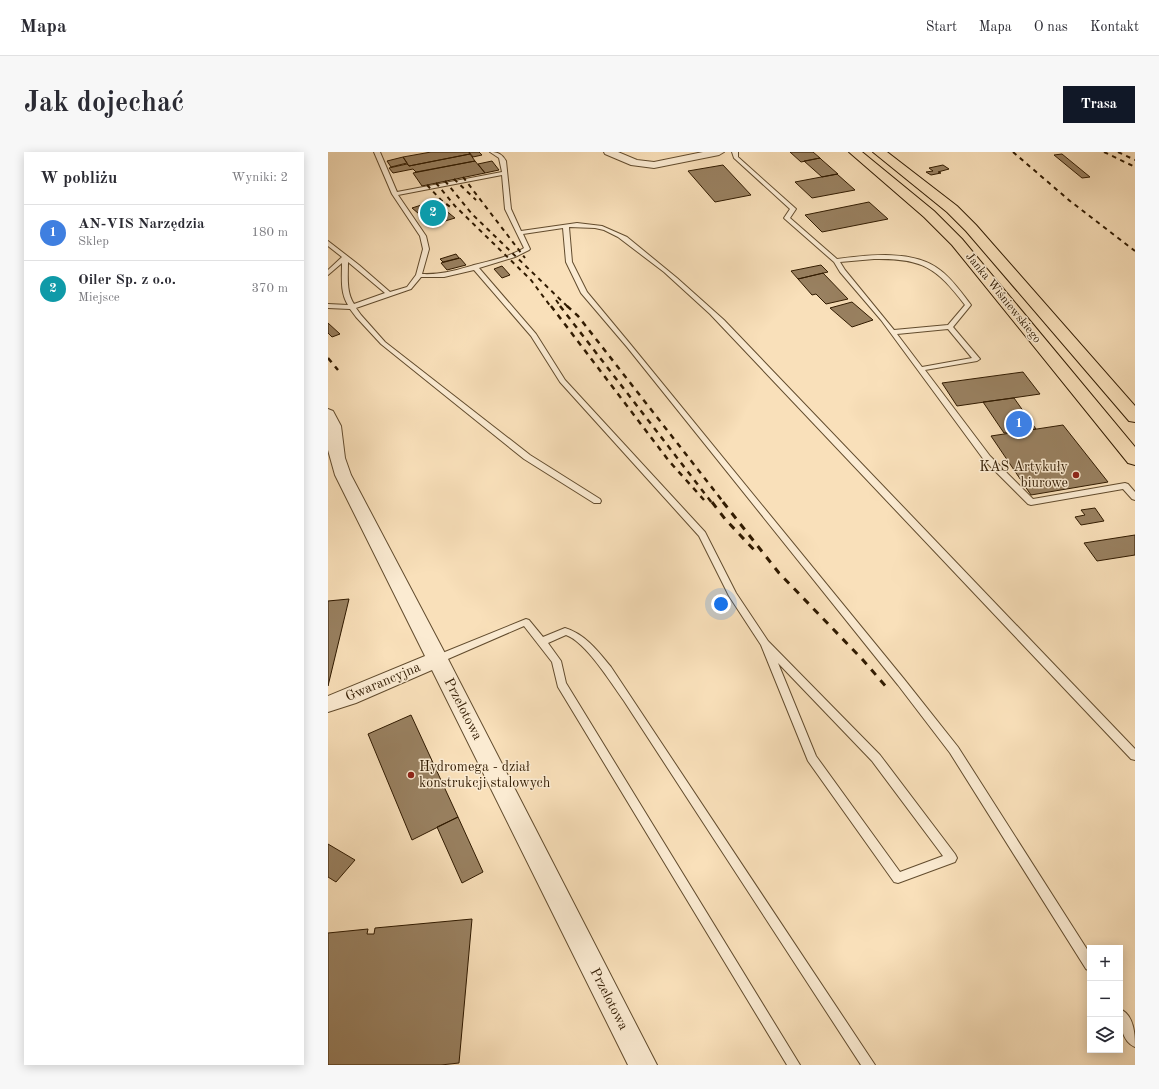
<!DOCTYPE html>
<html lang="pl">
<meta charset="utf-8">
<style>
:root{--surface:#fff;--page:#f7f7f7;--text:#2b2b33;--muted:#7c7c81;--line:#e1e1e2;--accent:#111827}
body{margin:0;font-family:"Old Standard TT",serif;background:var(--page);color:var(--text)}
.controls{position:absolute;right:12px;bottom:12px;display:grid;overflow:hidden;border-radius:0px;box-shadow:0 2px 10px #0003}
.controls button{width:36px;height:36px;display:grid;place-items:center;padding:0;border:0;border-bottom:1px solid var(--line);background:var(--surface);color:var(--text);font:20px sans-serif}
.you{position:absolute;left:393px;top:452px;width:14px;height:14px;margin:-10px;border:3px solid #fff;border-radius:50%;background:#1a73e8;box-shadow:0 0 0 6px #1a73e833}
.badge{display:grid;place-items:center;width:26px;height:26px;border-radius:50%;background:var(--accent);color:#fff;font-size:13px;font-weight:700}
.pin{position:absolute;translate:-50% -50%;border:2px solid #fff;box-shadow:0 1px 4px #0006}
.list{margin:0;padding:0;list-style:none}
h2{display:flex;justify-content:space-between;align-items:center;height:52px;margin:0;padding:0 16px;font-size:17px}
h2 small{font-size:13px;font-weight:400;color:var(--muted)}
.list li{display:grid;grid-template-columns:26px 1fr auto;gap:12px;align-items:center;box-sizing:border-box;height:56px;padding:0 16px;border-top:1px solid var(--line)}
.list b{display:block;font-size:15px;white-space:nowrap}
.list p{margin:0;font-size:13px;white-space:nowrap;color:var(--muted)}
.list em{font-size:13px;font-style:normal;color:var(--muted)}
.icon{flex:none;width:22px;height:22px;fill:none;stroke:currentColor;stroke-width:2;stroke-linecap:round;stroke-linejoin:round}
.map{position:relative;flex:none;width:807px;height:913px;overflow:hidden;border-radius:0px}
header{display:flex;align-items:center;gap:24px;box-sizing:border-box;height:56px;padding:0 20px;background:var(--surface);border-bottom:1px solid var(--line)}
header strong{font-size:19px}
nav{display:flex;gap:22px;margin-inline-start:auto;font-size:14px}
.intro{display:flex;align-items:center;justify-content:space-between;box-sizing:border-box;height:96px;padding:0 24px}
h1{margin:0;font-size:28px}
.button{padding:10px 18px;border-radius:0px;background:var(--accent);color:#fff;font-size:14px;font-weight:700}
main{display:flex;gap:24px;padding:0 24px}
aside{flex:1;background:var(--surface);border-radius:0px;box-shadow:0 2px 10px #0003}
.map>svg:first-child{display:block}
.building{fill:#998161;stroke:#301a00}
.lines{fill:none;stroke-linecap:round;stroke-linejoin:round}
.lane-casing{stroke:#624c2e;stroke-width:2}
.street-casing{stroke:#624c2e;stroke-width:2}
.highway-casing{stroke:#301a00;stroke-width:2}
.lane{fill:#fbebd2;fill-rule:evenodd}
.street{fill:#fbebd2;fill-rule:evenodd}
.highway{fill:#f9e0ba;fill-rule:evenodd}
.rail-far2{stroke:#301a00;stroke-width:2;stroke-dasharray:4.5 4.5;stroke-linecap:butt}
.rail-far1{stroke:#301a00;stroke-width:2.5;stroke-dasharray:5.5 5.5;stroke-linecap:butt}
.rail{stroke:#301a00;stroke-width:3;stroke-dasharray:7 7;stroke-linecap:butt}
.poi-dot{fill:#8f2418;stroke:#fbebd2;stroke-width:1.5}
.labels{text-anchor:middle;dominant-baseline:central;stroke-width:3;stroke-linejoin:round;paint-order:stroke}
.far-street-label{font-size:12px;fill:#301a00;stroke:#fbebd2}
.poi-label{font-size:14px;fill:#301a00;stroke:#fbebd2;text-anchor:end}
.street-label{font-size:14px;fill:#301a00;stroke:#fbebd2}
</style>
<header>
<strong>Mapa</strong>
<nav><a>Start</a><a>Mapa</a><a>O nas</a><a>Kontakt</a></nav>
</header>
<div class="intro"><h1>Jak dojechać</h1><a class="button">Trasa</a></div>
<main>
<aside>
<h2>W pobliżu<small>Wyniki: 2</small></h2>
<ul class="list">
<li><span class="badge" style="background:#3f7fe0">1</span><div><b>AN-VIS Narzędzia</b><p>Sklep</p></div><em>180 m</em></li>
<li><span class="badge" style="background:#0f9aa8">2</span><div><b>Oiler Sp. z o.o.</b><p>Miejsce</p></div><em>370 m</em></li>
</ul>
</aside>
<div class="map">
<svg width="807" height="913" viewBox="0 0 807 913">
<rect width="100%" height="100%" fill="#f9e0ba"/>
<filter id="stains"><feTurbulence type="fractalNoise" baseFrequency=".005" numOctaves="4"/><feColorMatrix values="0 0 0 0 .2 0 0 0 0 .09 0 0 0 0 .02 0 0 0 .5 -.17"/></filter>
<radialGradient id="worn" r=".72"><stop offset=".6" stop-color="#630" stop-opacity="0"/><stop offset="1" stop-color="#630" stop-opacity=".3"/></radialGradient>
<path class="building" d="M 103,0 L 141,0 L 142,2 L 81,14 L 75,5 Z
M 141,0 L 151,0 L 154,3 L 145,5 Z
M 462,0 L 485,0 L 492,6 L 473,10 Z
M 142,2 L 147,9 L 88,20 L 85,17 L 65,21 L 61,16 L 79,12 L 81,14 Z
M 734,2 L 762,25 L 754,26 L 726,3 Z
M 75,5 L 79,11 L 63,15 L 59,9 Z
M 492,6 L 494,8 L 510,22 L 494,25 L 476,9 Z
M 147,9 L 157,21 L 94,34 L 85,21 Z
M 164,9 L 171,18 L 157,21 L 150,12 Z
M 395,13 L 423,43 L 387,50 L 360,19 Z
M 615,13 L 621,17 L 610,20 L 613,21 L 603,23 L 598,20 L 605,19 L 601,16 Z
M 509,22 L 527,38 L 484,46 L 467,30 Z
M 106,49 L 127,66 L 104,73 L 84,56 Z
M 541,50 L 560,67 L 494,80 L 477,63 Z
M 128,102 L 131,106 L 115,110 L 112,107 Z
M 132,106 L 138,113 L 119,118 L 113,111 Z
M 493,113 L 500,120 L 470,127 L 463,119 Z
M 174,114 L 182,123 L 174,126 L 166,117 Z
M 495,121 L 520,147 L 498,152 L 488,142 L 484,143 L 470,127 Z
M 524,150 L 545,168 L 524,175 L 502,156 Z
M 0,171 L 12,182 L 4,185 L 0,181 Z
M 695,220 L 712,242 L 629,254 L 614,231 Z
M 686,246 L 708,277 L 676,281 L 655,250 Z
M 735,273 L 780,330 L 703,343 L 663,284 Z
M 767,356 L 776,369 L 753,373 L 747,365 L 757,363 L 753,358 Z
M 807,383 L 807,403 L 769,409 L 756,391 Z
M 21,447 L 0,534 L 0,449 Z
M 83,563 L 130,665 L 84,688 L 40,582 Z
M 130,665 L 155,720 L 134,731 L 109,675 Z
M 0,692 L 27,708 L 8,730 L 0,725 Z
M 144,767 L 131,911 L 113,913 L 0,913 L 0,781 L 40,777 L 39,782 L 46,782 L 47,776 Z"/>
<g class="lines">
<defs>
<path id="lane" d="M 46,0 L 52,0 L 69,40 L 174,20 L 171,6 L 162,0 C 170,0 174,2 178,9 L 183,57 L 193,79 L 249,71 L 274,74 L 299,85 L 349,126 L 396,168 L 807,597 L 807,608 L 803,607 L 382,162 L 336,120 L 290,85 L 276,78 L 267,76 L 241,75 L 244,110 L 259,140 L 303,193 L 576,527 L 630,595 L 762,802 L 762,819 L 758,817 L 622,601 L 570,533 L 299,195 L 253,141 L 238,110 L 235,76 L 195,82 L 202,97 L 201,98 L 187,105 L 151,116 L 208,182 L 237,228 L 377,380 L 408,441 L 440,489 L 552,603 L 627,702 L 629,706 L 627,710 L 570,731 L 566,730 L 480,609 L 433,493 L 401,444 L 371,384 L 232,230 L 203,184 L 146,118 L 116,125 L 93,125 L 83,137 L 28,156 L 33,163 L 57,190 L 202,303 L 272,347 L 273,349 L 272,351 L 266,351 L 196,307 L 53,192 L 28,165 L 22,157 L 0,156 L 0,152 L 20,153 C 12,140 14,126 14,111 L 0,123 L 0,118 L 14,105 L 0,94 L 0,89 L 31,113 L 62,140 L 79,135 L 88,123 L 95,97 L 92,84 L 64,42 ZM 174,23 L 177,57 L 196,96 C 181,105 162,109 146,113 C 129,118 113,123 94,122 L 101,97 L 98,84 L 70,43 ZM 20,110 L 57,141 L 26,152 C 18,140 20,124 20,110 ZM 450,511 L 544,609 L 615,704 L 572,720 L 488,604 Z
M 404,0 L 410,0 L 410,5 L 467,56 L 468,57 L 462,66 L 509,107 C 540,103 586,97 612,118 C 624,127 634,141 643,153 L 625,175 L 652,207 L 649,209 L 597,218 L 662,304 L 705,347 L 797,331 L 800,332 L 807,340 L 807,348 L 804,347 L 795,337 L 703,353 L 700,352 L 656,308 L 553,168 L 512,120 L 506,110 L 457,67 L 456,66 L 462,57 L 406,6 ZM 546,107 C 594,106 608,115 637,153 L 620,173 L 566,178 L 517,118 L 512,110 ZM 620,177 L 644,206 L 594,215 L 569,182 Z
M 198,467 L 201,468 L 215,485 L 237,476 C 257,482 270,499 283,515 L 547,913 L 533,913 L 296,549 C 283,531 258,490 238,483 L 220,491 L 233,509 L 238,531 L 472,913 L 459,913 L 230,535 L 224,510 L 196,474 L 113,510 L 107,510 L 105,507 L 107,504 Z
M 792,857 C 806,863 807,882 807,895 C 793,889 792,870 792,857 Z"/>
<path id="street" d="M 276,0 L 290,0 L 309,8 L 326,10 L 375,0 L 396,0 L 391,3 L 326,16 L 303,13 L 277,2 Z
M 0,257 L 5,259 L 13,274 L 17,306 L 23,323 L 120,507 L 329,913 L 300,913 L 104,518 L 28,551 L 0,560 L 0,544 L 97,504 L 7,323 L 0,298 Z"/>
<path id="highway" d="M 521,0 L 534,0 L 606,59 L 634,87 L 807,295 L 807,313 L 800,311 L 624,93 L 596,65 Z
M 545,0 L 559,0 L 629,54 L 648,73 L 807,254 L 807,270 L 801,269 L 638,79 L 619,60 Z"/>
</defs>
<use href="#lane" class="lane-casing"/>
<use href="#street" class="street-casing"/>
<use href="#highway" class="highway-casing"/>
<use href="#lane" class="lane"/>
<use href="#street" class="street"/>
<use href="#highway" class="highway"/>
<path class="rail-far2" d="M 685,0 L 742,49 L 807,99
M 776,0 L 807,15
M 790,0 L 807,8
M 135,25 L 197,106
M 126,27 L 148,48
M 117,29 L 144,62 L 240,155
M 108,31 L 127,54 L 203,128 L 223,155
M 99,33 L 113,48 L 125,57
M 228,148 L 233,155"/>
<path class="rail-far1" d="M 223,154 L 341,309 L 376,348
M 232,154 L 384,351
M 239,154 L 250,164 L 396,351
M 0,206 L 10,218"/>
<path class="rail" d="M 384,350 L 397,367 L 429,401
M 395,350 L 451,421 L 534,507 L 561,538"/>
</g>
<g class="poi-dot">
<circle cx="748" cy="323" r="4"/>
<circle cx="83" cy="623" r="4"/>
</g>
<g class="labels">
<g class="far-street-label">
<text transform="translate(675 146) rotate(51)">Janka Wiśniewskiego</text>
</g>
<g class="poi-label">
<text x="740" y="315">KAS Artykuły<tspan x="740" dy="16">biurowe</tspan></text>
<text x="91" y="615" text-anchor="start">Hydromega - dział<tspan x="91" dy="16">konstrukcji stalowych</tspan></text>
</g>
<g class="street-label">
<text transform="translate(55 530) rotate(-23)">Gwarancyjna</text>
<text transform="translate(135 557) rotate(63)">Przelotowa</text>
<text transform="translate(281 847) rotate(63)">Przelotowa</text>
</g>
</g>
<rect width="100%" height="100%" filter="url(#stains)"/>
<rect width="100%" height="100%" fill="url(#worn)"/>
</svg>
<div class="controls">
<button>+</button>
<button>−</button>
<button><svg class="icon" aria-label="layers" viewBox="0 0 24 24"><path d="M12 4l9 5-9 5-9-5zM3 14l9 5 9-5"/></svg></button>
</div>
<div class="you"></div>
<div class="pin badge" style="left:691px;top:272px;background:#3f7fe0">1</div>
<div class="pin badge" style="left:105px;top:61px;background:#0f9aa8">2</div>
</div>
</main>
